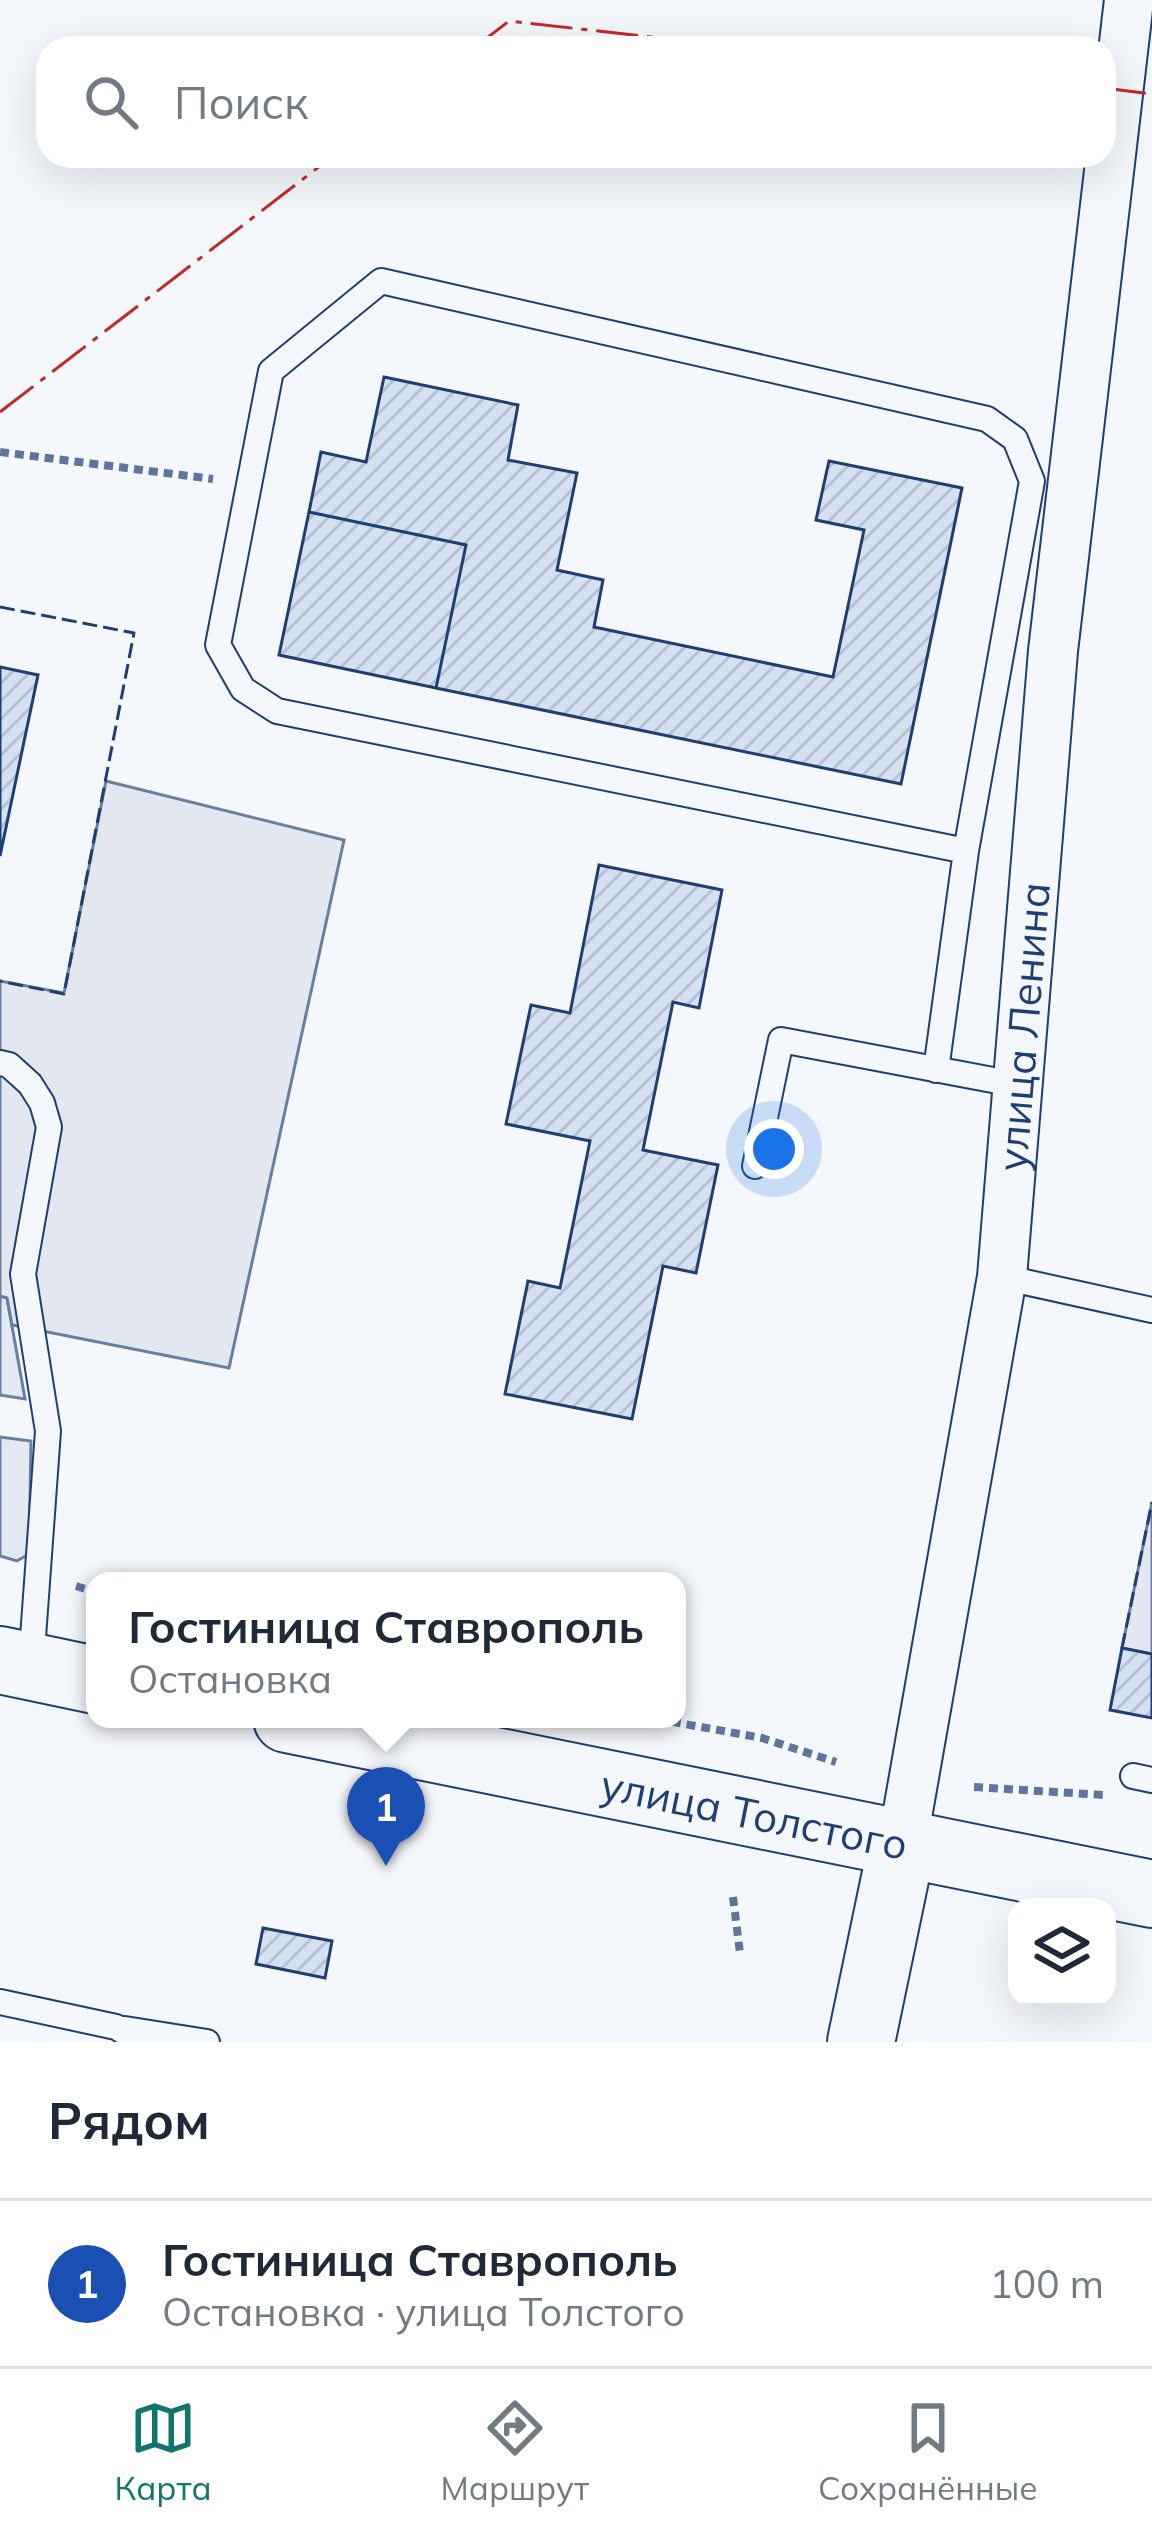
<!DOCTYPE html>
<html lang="ru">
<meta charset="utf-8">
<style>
:root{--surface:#fff;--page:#f6f6f7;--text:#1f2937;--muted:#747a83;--line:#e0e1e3;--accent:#0f766e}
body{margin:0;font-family:Mulish,sans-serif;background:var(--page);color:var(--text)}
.controls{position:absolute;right:36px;bottom:36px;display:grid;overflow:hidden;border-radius:24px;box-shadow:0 12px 48px #0002}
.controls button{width:108px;height:108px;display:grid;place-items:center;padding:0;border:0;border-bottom:3px solid var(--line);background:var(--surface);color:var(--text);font:60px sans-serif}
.you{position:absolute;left:774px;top:1149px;width:42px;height:42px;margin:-30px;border:9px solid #fff;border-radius:50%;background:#1a73e8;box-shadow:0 0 0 18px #1a73e833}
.badge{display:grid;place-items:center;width:78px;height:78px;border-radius:50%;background:var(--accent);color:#fff;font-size:39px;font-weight:700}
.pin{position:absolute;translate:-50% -99px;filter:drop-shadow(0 3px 6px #0008)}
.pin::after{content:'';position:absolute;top:63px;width:42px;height:36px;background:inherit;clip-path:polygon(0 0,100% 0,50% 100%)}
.popup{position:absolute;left:86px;top:1572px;width:600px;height:156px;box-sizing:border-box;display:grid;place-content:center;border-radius:24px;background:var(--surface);filter:drop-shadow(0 3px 9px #0005);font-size:39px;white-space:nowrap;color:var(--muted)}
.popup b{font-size:45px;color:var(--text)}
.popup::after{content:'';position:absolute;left:50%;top:100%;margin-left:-24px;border:24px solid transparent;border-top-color:var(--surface)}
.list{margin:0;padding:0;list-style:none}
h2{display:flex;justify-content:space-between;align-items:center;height:156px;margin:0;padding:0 48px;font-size:51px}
h2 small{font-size:39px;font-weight:400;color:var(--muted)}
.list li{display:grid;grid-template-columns:78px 1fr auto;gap:36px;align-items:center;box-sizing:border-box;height:168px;padding:0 48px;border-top:3px solid var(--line)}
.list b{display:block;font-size:45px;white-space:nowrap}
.list p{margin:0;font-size:39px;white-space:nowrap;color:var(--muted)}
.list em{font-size:39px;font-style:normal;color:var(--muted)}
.icon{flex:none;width:66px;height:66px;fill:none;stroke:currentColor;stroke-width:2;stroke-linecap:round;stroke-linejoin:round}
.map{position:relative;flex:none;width:1152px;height:2042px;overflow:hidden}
.search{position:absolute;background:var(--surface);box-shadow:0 12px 48px #0002;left:36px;right:36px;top:36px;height:132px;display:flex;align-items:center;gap:30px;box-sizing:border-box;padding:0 42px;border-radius:36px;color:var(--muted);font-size:45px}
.sheet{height:324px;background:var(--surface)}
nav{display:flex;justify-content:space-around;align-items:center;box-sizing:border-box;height:168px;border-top:3px solid var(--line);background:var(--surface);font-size:33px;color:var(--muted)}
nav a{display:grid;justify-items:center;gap:6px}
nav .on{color:var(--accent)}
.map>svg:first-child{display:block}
.grass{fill:#e3e9f0;stroke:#687fa3;stroke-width:3}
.parking{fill:#e3e8f0;stroke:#687fa3;stroke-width:3}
.building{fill:url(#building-hatch);stroke:#1d3f73;stroke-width:3}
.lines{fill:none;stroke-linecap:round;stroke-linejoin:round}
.lane-casing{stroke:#1d3f73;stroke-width:28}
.street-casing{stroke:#1d3f73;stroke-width:52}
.secondary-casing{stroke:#1d3f73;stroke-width:70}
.path{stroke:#5e769c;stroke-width:8;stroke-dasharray:9 6;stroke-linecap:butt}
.lane{stroke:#f4f7fb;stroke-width:24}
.street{stroke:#f4f7fb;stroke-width:48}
.secondary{stroke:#f4f7fb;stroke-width:66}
.fence{stroke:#1d3f73;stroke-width:3;stroke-dasharray:15 6;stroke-linecap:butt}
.power{stroke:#c62828;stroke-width:3;stroke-dasharray:42 9 6 9;stroke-linecap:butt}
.labels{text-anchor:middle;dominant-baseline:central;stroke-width:9;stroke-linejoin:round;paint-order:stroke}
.street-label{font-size:42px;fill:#1d3f73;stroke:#f4f7fb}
</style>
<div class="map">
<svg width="1152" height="2042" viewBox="0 0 1152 2042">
<defs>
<pattern id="building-hatch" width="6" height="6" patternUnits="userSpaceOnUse" patternTransform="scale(3)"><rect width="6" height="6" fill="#d5e0f0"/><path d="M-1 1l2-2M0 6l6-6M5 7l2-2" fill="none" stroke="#b6c1d1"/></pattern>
</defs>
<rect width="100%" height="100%" fill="#f4f7fb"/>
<path class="grass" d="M 0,1296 L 7,1298 L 25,1399 L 0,1395 Z
M 0,1437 L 31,1441 L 29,1554 L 17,1561 L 0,1556 Z"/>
<path class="parking" d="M 106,781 L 344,840 L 229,1368 L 12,1325 L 7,1298 L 0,1296 L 0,981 L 64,993 Z
M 1152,1502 L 1152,1654 L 1122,1648 Z"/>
<path class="building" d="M 384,377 L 518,405 L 508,460 L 577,473 L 557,570 L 603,580 L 594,627 L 833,677 L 864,530 L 816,520 L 829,461 L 962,488 L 901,784 L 436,688 L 466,545 L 309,512 L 321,452 L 366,462 Z
M 309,512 L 466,545 L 436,688 L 279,655 Z
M 0,667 L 38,675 L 0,856 Z
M 599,865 L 722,890 L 699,1008 L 673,1002 L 643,1150 L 718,1165 L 696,1273 L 663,1266 L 632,1419 L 505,1394 L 528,1281 L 560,1288 L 590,1141 L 506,1124 L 531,1005 L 570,1013 Z
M 1122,1648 L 1152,1654 L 1152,1718 L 1110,1710 Z
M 263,1928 L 332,1941 L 325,1978 L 256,1964 Z"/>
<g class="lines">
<defs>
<path id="lane" d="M 0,1063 L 9,1065 L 30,1084 L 42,1103 L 49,1127 L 23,1274 L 48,1431 L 31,1665
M 936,1070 L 966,851 L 1032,481 L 1015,439 L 987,419 L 381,281 L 271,371 L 218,645 L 243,689 L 277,711 L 966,851
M 755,1166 L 781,1040 L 1019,1085
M 1002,1277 L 1152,1310
M 1133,1776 L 1152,1780
M 0,2002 L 116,2027 L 141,2042
M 125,2029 L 207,2042"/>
<g id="street">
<path id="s1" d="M 902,1845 L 1002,1277 L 1053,651 L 1129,0"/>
</g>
<g id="secondary">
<path d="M 0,1660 L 95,1680"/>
<path id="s2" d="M 287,1719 L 1152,1894"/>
<path d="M 861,2042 L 902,1845"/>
</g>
</defs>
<use href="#lane" class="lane-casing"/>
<use href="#street" class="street-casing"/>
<use href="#secondary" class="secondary-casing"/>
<path class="path" d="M 0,452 L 213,479
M 76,1586 L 95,1592
M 657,1719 L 762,1738 L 836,1762
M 974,1787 L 1104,1795
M 733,1897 L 740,1953"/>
<use href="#lane" class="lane"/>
<use href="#street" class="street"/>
<use href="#secondary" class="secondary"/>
<path class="fence" d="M 0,607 L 134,633 L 64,994 L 0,981
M 1122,1648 L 1152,1502"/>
<path class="power" d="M 474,48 L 509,21 L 749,48
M 1104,88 L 1152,94
M 0,412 L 333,156"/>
</g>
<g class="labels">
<g class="street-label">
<text stroke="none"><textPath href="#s1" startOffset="828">улица Ленина</textPath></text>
<text stroke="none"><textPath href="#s2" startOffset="477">улица Толстого</textPath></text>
</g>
</g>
</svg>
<div class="controls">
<button><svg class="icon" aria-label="layers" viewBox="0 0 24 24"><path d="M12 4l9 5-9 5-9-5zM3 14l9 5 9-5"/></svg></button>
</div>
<div class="you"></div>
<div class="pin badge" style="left:386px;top:1866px;background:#1a4fb4">1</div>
<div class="popup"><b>Гостиница Ставрополь</b>Остановка</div>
<div class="search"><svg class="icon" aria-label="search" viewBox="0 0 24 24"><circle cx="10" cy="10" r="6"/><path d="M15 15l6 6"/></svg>Поиск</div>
</div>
<section class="sheet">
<h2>Рядом<small></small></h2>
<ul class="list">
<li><span class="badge" style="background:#1a4fb4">1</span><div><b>Гостиница Ставрополь</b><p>Остановка · улица Толстого</p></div><em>100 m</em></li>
</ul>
</section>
<nav>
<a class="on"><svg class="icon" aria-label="map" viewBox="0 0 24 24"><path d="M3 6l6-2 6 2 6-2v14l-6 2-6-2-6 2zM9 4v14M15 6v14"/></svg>Карта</a>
<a><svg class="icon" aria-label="directions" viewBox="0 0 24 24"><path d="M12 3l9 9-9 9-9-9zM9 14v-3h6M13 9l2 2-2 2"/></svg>Маршрут</a>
<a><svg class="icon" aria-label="saved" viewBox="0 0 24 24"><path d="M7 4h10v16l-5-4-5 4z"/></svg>Сохранённые</a>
</nav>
